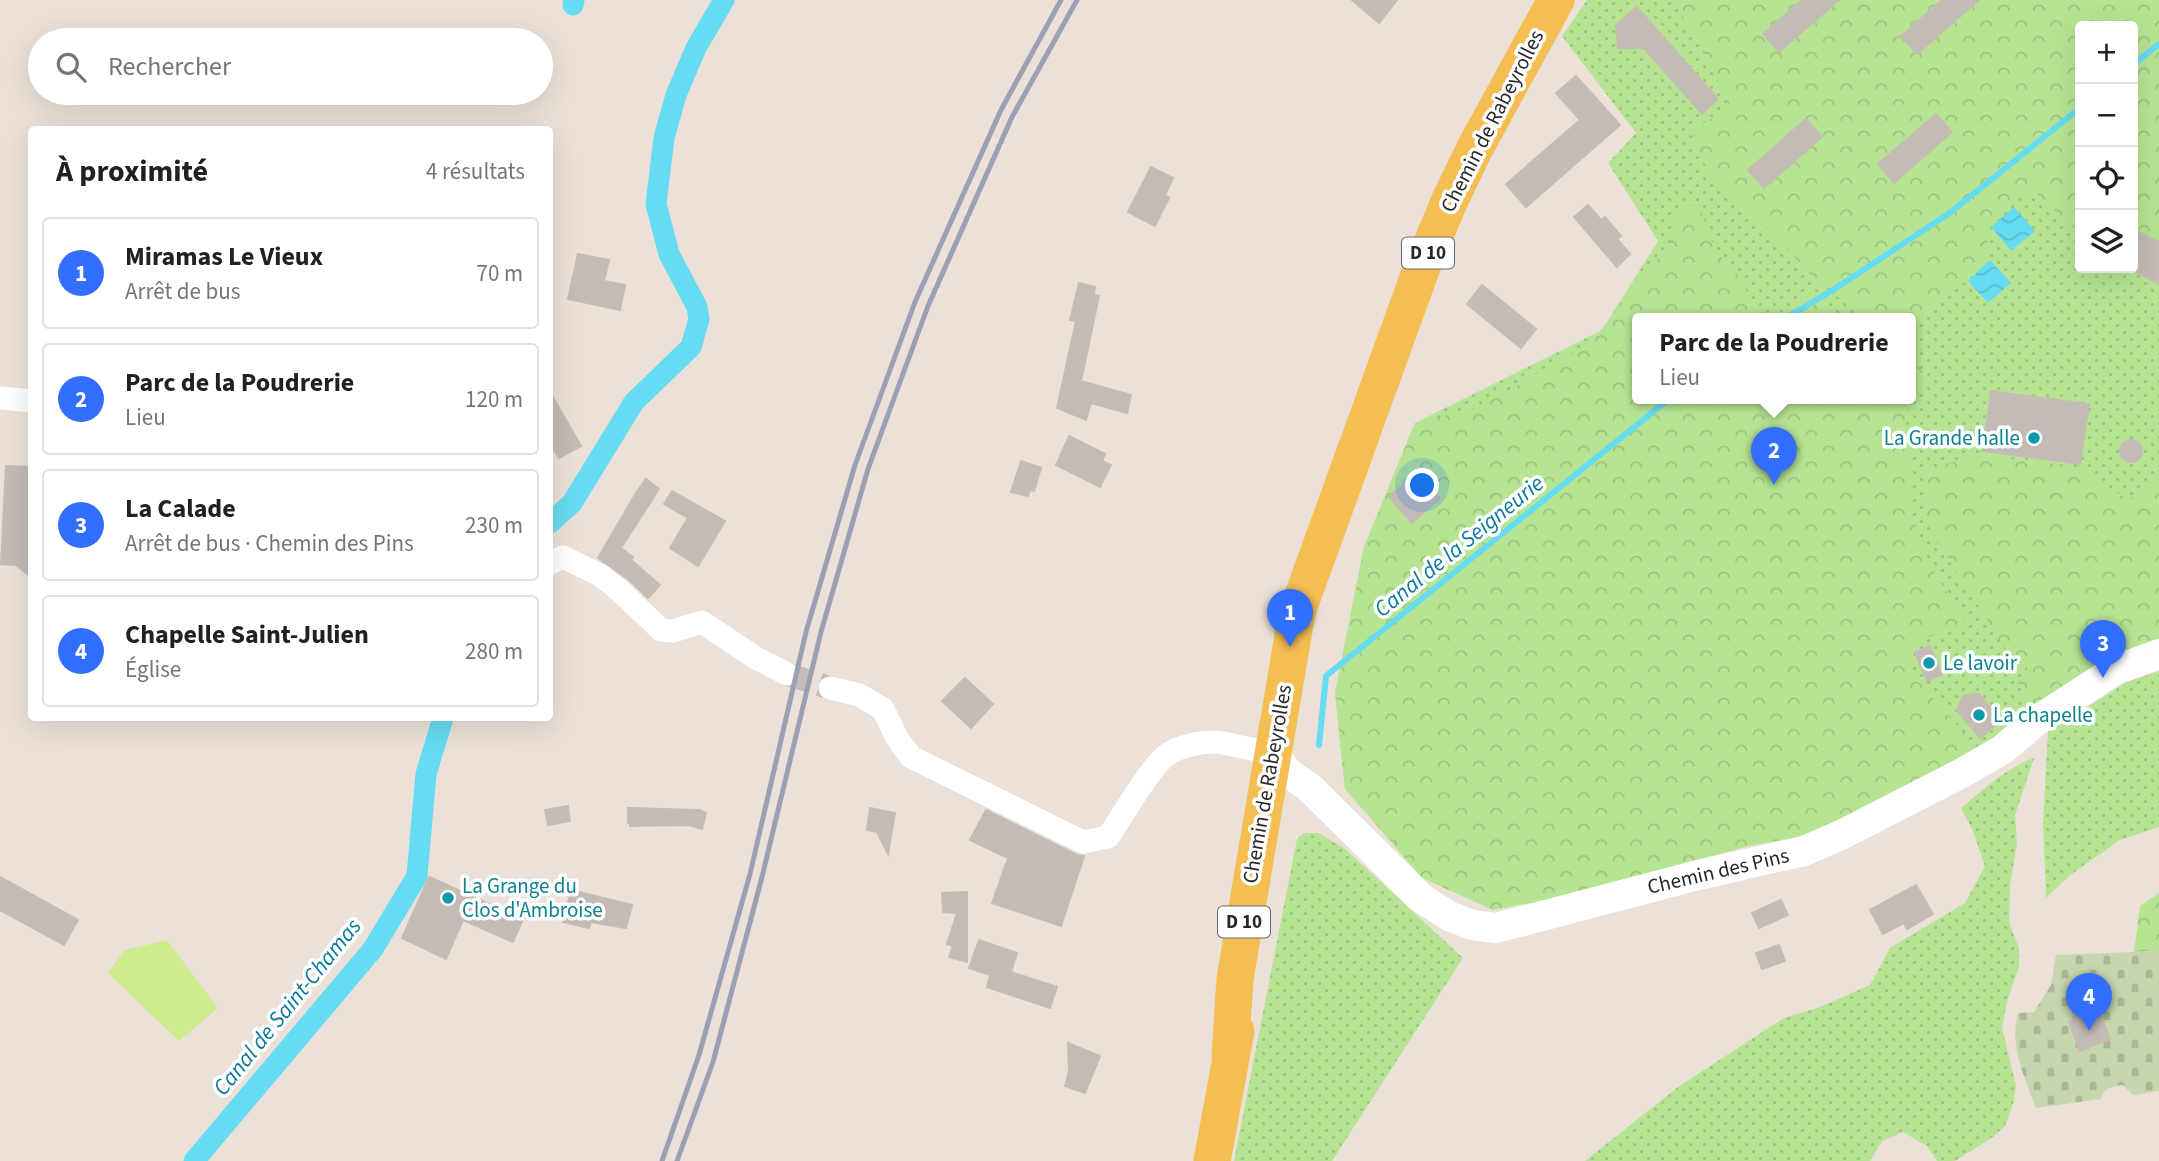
<!DOCTYPE html>
<html lang="fr">
<meta charset="utf-8">
<style>
:root{--surface:#fff;--page:#f6f6f6;--text:#202124;--muted:#757577;--line:#e0e0e0;--accent:#326eff}
body{margin:0;font-family:"Source Sans 3",sans-serif;background:var(--page);color:var(--text)}
.controls{position:absolute;right:21px;top:21px;display:grid;overflow:hidden;border-radius:7px;box-shadow:0 7px 28px #0002}
.controls button{width:63px;height:63px;display:grid;place-items:center;padding:0;border:0;border-bottom:2px solid var(--line);background:var(--surface);color:var(--text);font:35px sans-serif}
.you{position:absolute;left:1423px;top:486px;width:24px;height:24px;margin:-18px;border:5px solid #fff;border-radius:50%;background:#1a73e8;box-shadow:0 0 0 10px #1a73e833}
.badge{display:grid;place-items:center;width:46px;height:46px;border-radius:50%;background:var(--accent);color:#fff;font-size:23px;font-weight:700}
.pin{position:absolute;translate:-50% -58px;filter:drop-shadow(0 2px 4px #0008)}
.pin::after{content:'';position:absolute;top:37px;width:24px;height:21px;background:inherit;clip-path:polygon(0 0,100% 0,50% 100%)}
.popup{position:absolute;left:1632px;top:313px;width:284px;height:91px;box-sizing:border-box;display:grid;place-content:center;border-radius:7px;background:var(--surface);filter:drop-shadow(0 2px 5px #0005);font-size:23px;white-space:nowrap;color:var(--muted)}
.popup b{font-size:26px;color:var(--text)}
.popup::after{content:'';position:absolute;left:50%;top:100%;margin-left:-14px;border:14px solid transparent;border-top-color:var(--surface)}
.list{margin:0;padding:0;list-style:none}
h2{display:flex;justify-content:space-between;align-items:center;height:91px;margin:0;padding:0 28px;font-size:30px}
h2 small{font-size:23px;font-weight:400;color:var(--muted)}
.list li{display:grid;grid-template-columns:46px 1fr auto;gap:21px;align-items:center;box-sizing:border-box;height:112px;margin:0 14px 14px;padding:0 14px;border:2px solid var(--line);border-radius:7px}
.list b{display:block;font-size:26px;white-space:nowrap}
.list p{margin:0;font-size:23px;white-space:nowrap;color:var(--muted)}
.list em{font-size:23px;font-style:normal;color:var(--muted)}
.icon{flex:none;width:38px;height:38px;fill:none;stroke:currentColor;stroke-width:2;stroke-linecap:round;stroke-linejoin:round}
.map{position:relative;flex:none;width:2159px;height:1161px;overflow:hidden}
.search{position:absolute;background:var(--surface);box-shadow:0 7px 28px #0002;left:28px;top:28px;width:525px;height:77px;display:flex;align-items:center;gap:18px;box-sizing:border-box;padding:0 24px;border-radius:38px;color:var(--muted);font-size:26px}
.panel{position:absolute;background:var(--surface);box-shadow:0 7px 28px #0002;left:28px;top:126px;width:525px;height:595px;border-radius:7px}
.map>svg:first-child{display:block}
.grass{fill:url(#grass-dots);fill-rule:evenodd}
.forest{fill:url(#forest-crowns)}
.cemetery{fill:url(#cemetery-stones)}
.pitch{fill:#ceec8d}
.water{fill:url(#water-waves)}
.lines{fill:none;stroke-linecap:round;stroke-linejoin:round}
.stream{stroke:#66dcf2;stroke-width:6}
.canal{stroke:#66dcf2;stroke-width:21}
.building{fill:#c3bbb5;stroke:#c6bdb2;stroke-width:2}
.minor-tunnel{stroke:#c4bcb5;stroke-width:23;stroke-dasharray:23 11;stroke-linecap:butt}
.minor{stroke:#fff;stroke-width:23}
.tertiary{stroke:#fff;stroke-width:30}
.primary{stroke:#f5be53;stroke-width:37}
.rail{stroke:#9ba1b3;stroke-width:5}
.culture-dot{fill:#0f9aa8;stroke:#fff;stroke-width:2.5}
.labels{text-anchor:middle;dominant-baseline:central;stroke-width:7;stroke-linejoin:round;paint-order:stroke}
.shield{fill:#fff;stroke:#686868;stroke-width:2}
.shield-label{font-size:19px;font-weight:bold;fill:#282828}
.street-label{font-size:21px;fill:#282828;stroke:#fff}
.culture-label{font-size:21px;fill:#0d838f;stroke:#fff;text-anchor:start}
.water-label{font-size:23px;font-style:italic;fill:#08799b;stroke:#fff}
</style>
<div class="map">
<svg width="2159" height="1161" viewBox="0 0 2159 1161">
<defs>
<pattern id="grass-dots" width="8" height="8" patternUnits="userSpaceOnUse" patternTransform="scale(1.75)"><rect width="8" height="8" fill="#b7e492"/><path d="M2 2h.1M6 6h.1" fill="none" stroke="#9dc47e" stroke-width="1.8" stroke-linecap="round"/></pattern>
<pattern id="forest-crowns" width="20" height="18" patternUnits="userSpaceOnUse" patternTransform="scale(1.75)"><rect width="20" height="18" fill="#b7e492"/><path d="M2 6a3 3 0 1 1 6 0M12 15a3 3 0 1 1 6 0" fill="none" stroke="#9dc47e"/></pattern>
<pattern id="cemetery-stones" width="16" height="16" patternUnits="userSpaceOnUse" patternTransform="scale(1.75)"><rect width="16" height="16" fill="#c6d6af"/><path d="M2 7V4a2 2 0 0 1 4 0v3zM10 15v-3a2 2 0 0 1 4 0v3z" fill="#aab897"/></pattern>
<pattern id="water-waves" width="16" height="10" patternUnits="userSpaceOnUse" patternTransform="scale(1.75)"><rect width="16" height="10" fill="#66dcf2"/><path d="M0 5q4-4 8 0t8 0" fill="none" stroke="#58bdd0"/></pattern>
</defs>
<rect width="100%" height="100%" fill="#ebe1d8"/>
<path class="grass" d="M 1587,0 L 2159,0 L 2159,624 L 1987,750 L 1850,820 L 1430,866 L 1345,789 L 1335,693 L 1364,547 L 1415,423 L 1602,330 L 1658,241 L 1608,163 L 1636,133 L 1562,36 ZM 2080,26 L 2133,26 L 2133,268 L 2080,268 ZM 1638,319 L 1910,319 L 1910,399 L 1638,399 Z
M 2159,671 L 2159,827 L 2120,840 L 2069,876 L 2046,898 L 2043,823 L 2048,732 L 2127,682 Z
M 2034,758 L 2015,815 L 2017,843 L 2010,886 L 2009,923 L 2019,948 L 2019,967 L 2008,998 L 2002,1027 L 2016,1086 L 2014,1101 L 2005,1126 L 1993,1137 L 1955,1161 L 1937,1161 L 1927,1146 L 1903,1132 L 1882,1141 L 1870,1161 L 1585,1161 L 1678,1087 L 1784,1018 L 1820,1007 L 1870,985 L 1890,948 L 1965,903 L 1985,866 L 1973,831 L 1961,808 C 1984,789 2006,768 2034,758 Z
M 1304,833 L 1318,833 L 1344,848 L 1463,958 L 1332,1161 L 1234,1161 L 1297,839 Z"/>
<path class="forest" d="M 1681,0 L 2159,0 L 2159,240 L 2133,226 L 2133,26 L 2080,26 L 2080,234 L 2034,191 L 2010,200 L 1985,223 L 1990,259 L 1966,281 L 1911,321 L 1910,319 L 1872,319 L 1818,284 L 1788,249 L 1710,172 L 1692,145 L 1695,127 L 1717,116 L 1729,105 L 1704,51 L 1684,25 Z
M 1684,206 L 1699,206 L 1715,250 L 1740,278 L 1753,304 L 1774,317 L 1812,294 L 1843,319 L 1638,319 L 1638,399 L 1910,399 L 1911,363 L 1919,367 L 1925,377 L 1905,416 L 1910,446 L 1911,510 L 1930,565 L 1969,627 L 1931,636 L 1905,652 L 1916,679 L 1975,746 L 1847,828 L 1748,846 L 1591,891 L 1493,910 L 1422,878 L 1345,789 L 1335,693 L 1364,547 L 1415,423 L 1480,407 L 1593,340 L 1670,243 L 1674,220 Z
M 1983,456 C 2012,460 2062,460 2087,473 C 2102,480 2112,492 2129,499 L 2147,485 L 2159,469 L 2159,647 L 2032,709 L 2017,681 L 2029,672 L 2023,661 L 2008,652 L 1935,538 L 1924,499 L 1925,470 L 1970,457 Z
M 2159,893 L 2159,951 L 2134,952 L 2140,906 Z"/>
<path class="cemetery" d="M 2159,951 L 2159,1091 L 2133,1095 L 2123,1085 C 2113,1086 2103,1088 2101,1099 L 2036,1108 C 2024,1076 2009,1046 2018,1013 L 2034,1012 L 2051,985 L 2056,955 Z"/>
<path class="pitch" d="M 167,940 L 218,1008 L 179,1041 L 108,973 L 125,950 Z"/>
<path class="water" d="M 2014,207 L 2035,231 L 2011,251 L 1991,227 Z
M 1990,260 L 2011,283 L 1988,303 L 1968,281 Z"/>
<g class="lines">
<path class="stream" d="M 2133,65 L 2159,44
M 1784,319 L 1833,290 L 1951,212 L 2080,108
M 1319,745 L 1326,676 L 1669,399"/>
<path class="canal" d="M 573,5 L 574,0
M 550,523 L 572,503 L 634,402 L 691,347 L 699,319 L 697,307 L 669,254 L 656,204 L 664,138 L 676,95 L 696,48 L 724,0
M 194,1161 L 373,949 L 417,876 L 426,774 L 443,718"/>
</g>
<path class="building" d="M 1352,0 L 1397,0 L 1379,23 Z
M 1802,0 L 1839,0 L 1779,52 L 1763,34 Z
M 1942,0 L 1979,0 L 1917,54 L 1901,36 Z
M 1637,7 L 1718,99 L 1702,114 L 1644,48 L 1618,48 L 1616,25 Z
M 1576,76 L 1620,125 L 1526,207 L 1506,184 L 1580,120 L 1556,93 Z
M 1936,114 L 1952,132 L 1894,183 L 1878,164 Z
M 1806,119 L 1822,137 L 1764,188 L 1748,170 Z
M 1151,167 L 1173,178 L 1165,195 L 1169,198 L 1155,226 L 1128,212 Z
M 1588,205 L 1601,220 L 1605,217 L 1621,236 L 1617,239 L 1630,254 L 1617,267 L 1574,217 Z
M 2133,229 L 2159,242 L 2159,284 L 2133,270 Z
M 578,254 L 609,260 L 604,281 L 625,285 L 620,310 L 568,299 Z
M 1079,283 L 1095,287 L 1094,295 L 1099,296 L 1081,381 L 1131,395 L 1127,413 L 1091,403 L 1086,420 L 1057,408 L 1076,321 L 1070,320 Z
M 1482,285 L 1536,329 L 1521,348 L 1467,304 Z
M 1991,391 L 2089,404 L 2080,464 L 1983,451 Z
M 550,392 L 581,446 L 559,458 L 550,444 Z
M 1069,436 L 1105,454 L 1102,461 L 1111,465 L 1100,487 L 1056,465 Z
M2120 451a11 11 0 1 1 22 0a11 11 0 1 1-22 0Z
M 1021,461 L 1041,468 L 1034,491 L 1030,490 L 1028,496 L 1011,492 Z
M 6,466 L 32,467 L 32,578 L 16,565 L 1,564 Z
M 1416,473 L 1440,498 L 1412,523 L 1389,497 Z
M 646,479 L 659,489 L 621,548 L 633,557 L 631,560 L 660,585 L 648,598 L 628,579 L 598,558 L 636,493 Z
M 672,491 L 725,521 L 698,566 L 670,548 L 688,518 L 664,504 Z
M 1930,646 L 1942,675 L 1927,681 L 1915,652 Z
M 965,678 L 993,704 L 971,728 L 942,701 Z
M 1978,693 L 2001,721 L 1980,738 L 1957,710 L 1963,696 Z
M 568,806 L 570,821 L 548,825 L 545,810 Z
M 628,808 L 700,810 L 706,813 L 702,829 L 689,825 L 630,826 L 630,823 L 628,823 Z
M 870,808 L 895,813 L 888,854 L 877,832 L 867,830 Z
M 986,810 L 1077,855 L 1084,856 L 1061,926 L 992,903 L 1008,858 L 970,840 Z
M 0,877 L 78,920 L 64,945 L 0,910 Z
M 429,877 L 523,919 L 513,942 L 463,920 L 446,959 L 402,938 Z
M 1916,885 L 1933,914 L 1907,929 L 1904,923 L 1883,934 L 1870,910 Z
M 571,890 L 632,905 L 626,928 L 591,922 L 589,928 L 563,922 Z
M 967,892 L 967,962 L 949,957 L 953,946 L 947,944 L 957,913 L 943,912 L 942,893 Z
M 1781,900 L 1788,915 L 1759,928 L 1752,913 Z
M 979,940 L 1017,953 L 1011,972 L 1057,987 L 1050,1008 L 987,987 L 990,975 L 969,968 Z
M 1779,945 L 1785,961 L 1762,969 L 1756,953 Z
M 2086,1003 L 2095,1012 L 2099,1011 L 2110,1039 L 2080,1051 L 2069,1022 L 2073,1020 L 2073,1010 L 2076,1006 Z
M 1068,1043 L 1100,1056 L 1085,1093 L 1065,1086 L 1069,1071 Z"/>
<g class="lines">
<path class="minor-tunnel" d="M 787,674 L 830,688"/>
<path class="minor" d="M 0,398 L 32,401
M 550,563 L 563,557 L 600,575 L 619,590 L 661,630 L 673,631 L 702,622 L 756,658 L 787,674
M 830,688 L 859,695 L 883,709 L 897,738 L 911,757 L 1083,842 L 1108,837 C 1122,817 1149,768 1168,754 C 1180,746 1200,742 1214,742 C 1235,743 1252,753 1272,749 L 1275,761"/>
<path class="tertiary" d="M 1272,749 L 1287,772 L 1310,788 L 1421,898 L 1449,916 L 1472,925 L 1496,928 L 1698,875 L 1804,851 L 1843,834 L 1962,773 L 2002,750 L 2036,721 L 2115,670 L 2159,654"/>
<path class="primary" d="M 1230,1055 L 1235,979 L 1297,612 L 1422,267 L 1449,202 L 1475,148 L 1556,0
M 1212,1161 L 1236,1031"/>
<path class="rail" d="M 662,1161 L 699,1055 L 750,874 L 806,632 L 855,465 L 915,302 L 1001,110 L 1061,0
M 677,1161 L 713,1062 L 762,877 L 821,632 L 868,469 L 928,306 L 1012,117 L 1077,0"/>
</g>
<g class="culture-dot">
<circle cx="2034" cy="438" r="7"/>
<circle cx="1929" cy="663" r="7"/>
<circle cx="1979" cy="715" r="7"/>
<circle cx="448" cy="898" r="7"/>
</g>
<g class="labels">
<g class="shield">
<rect x="1402" y="237.5" width="52" height="31" rx="5"/>
<rect x="1218" y="906.5" width="52" height="31" rx="5"/>
</g>
<g class="shield-label">
<text x="1428" y="253">D 10</text>
<text x="1244" y="922">D 10</text>
</g>
<g class="street-label">
<text transform="translate(1492 121) rotate(-63)">Chemin de Rabeyrolles</text>
<text transform="translate(1267 784) rotate(-80)">Chemin de Rabeyrolles</text>
<text transform="translate(1718 871) rotate(-13)">Chemin des Pins</text>
</g>
<g class="culture-label">
<text x="2020" y="438" text-anchor="end">La Grande halle</text>
<text x="1943" y="663">Le lavoir</text>
<text x="1993" y="715">La chapelle</text>
<text x="462" y="886">La Grange du<tspan x="462" dy="24">Clos d'Ambroise</tspan></text>
</g>
<g class="water-label">
<text transform="translate(1459 546) rotate(-39)">Canal de la Seigneurie</text>
<text transform="translate(287 1007) rotate(-51)">Canal de Saint-Chamas</text>
</g>
</g>
</svg>
<div class="controls">
<button>+</button>
<button>−</button>
<button><svg class="icon" aria-label="locate" viewBox="0 0 24 24"><circle cx="12" cy="12" r="6"/><path d="M12 2v4M12 18v4M2 12h4M18 12h4"/></svg></button>
<button><svg class="icon" aria-label="layers" viewBox="0 0 24 24"><path d="M12 4l9 5-9 5-9-5zM3 14l9 5 9-5"/></svg></button>
</div>
<div class="you"></div>
<div class="pin badge" style="left:1290px;top:647px">1</div>
<div class="pin badge" style="left:1774px;top:485px">2</div>
<div class="popup"><b>Parc de la Poudrerie</b>Lieu</div>
<div class="pin badge" style="left:2103px;top:678px">3</div>
<div class="pin badge" style="left:2089px;top:1031px">4</div>
<div class="search"><svg class="icon" aria-label="search" viewBox="0 0 24 24"><circle cx="10" cy="10" r="6"/><path d="M15 15l6 6"/></svg>Rechercher</div>
<section class="panel">
<h2>À proximité<small>4 résultats</small></h2>
<ul class="list">
<li><span class="badge">1</span><div><b>Miramas Le Vieux</b><p>Arrêt de bus</p></div><em>70 m</em></li>
<li><span class="badge">2</span><div><b>Parc de la Poudrerie</b><p>Lieu</p></div><em>120 m</em></li>
<li><span class="badge">3</span><div><b>La Calade</b><p>Arrêt de bus · Chemin des Pins</p></div><em>230 m</em></li>
<li><span class="badge">4</span><div><b>Chapelle Saint-Julien</b><p>Église</p></div><em>280 m</em></li>
</ul>
</section>
</div>
